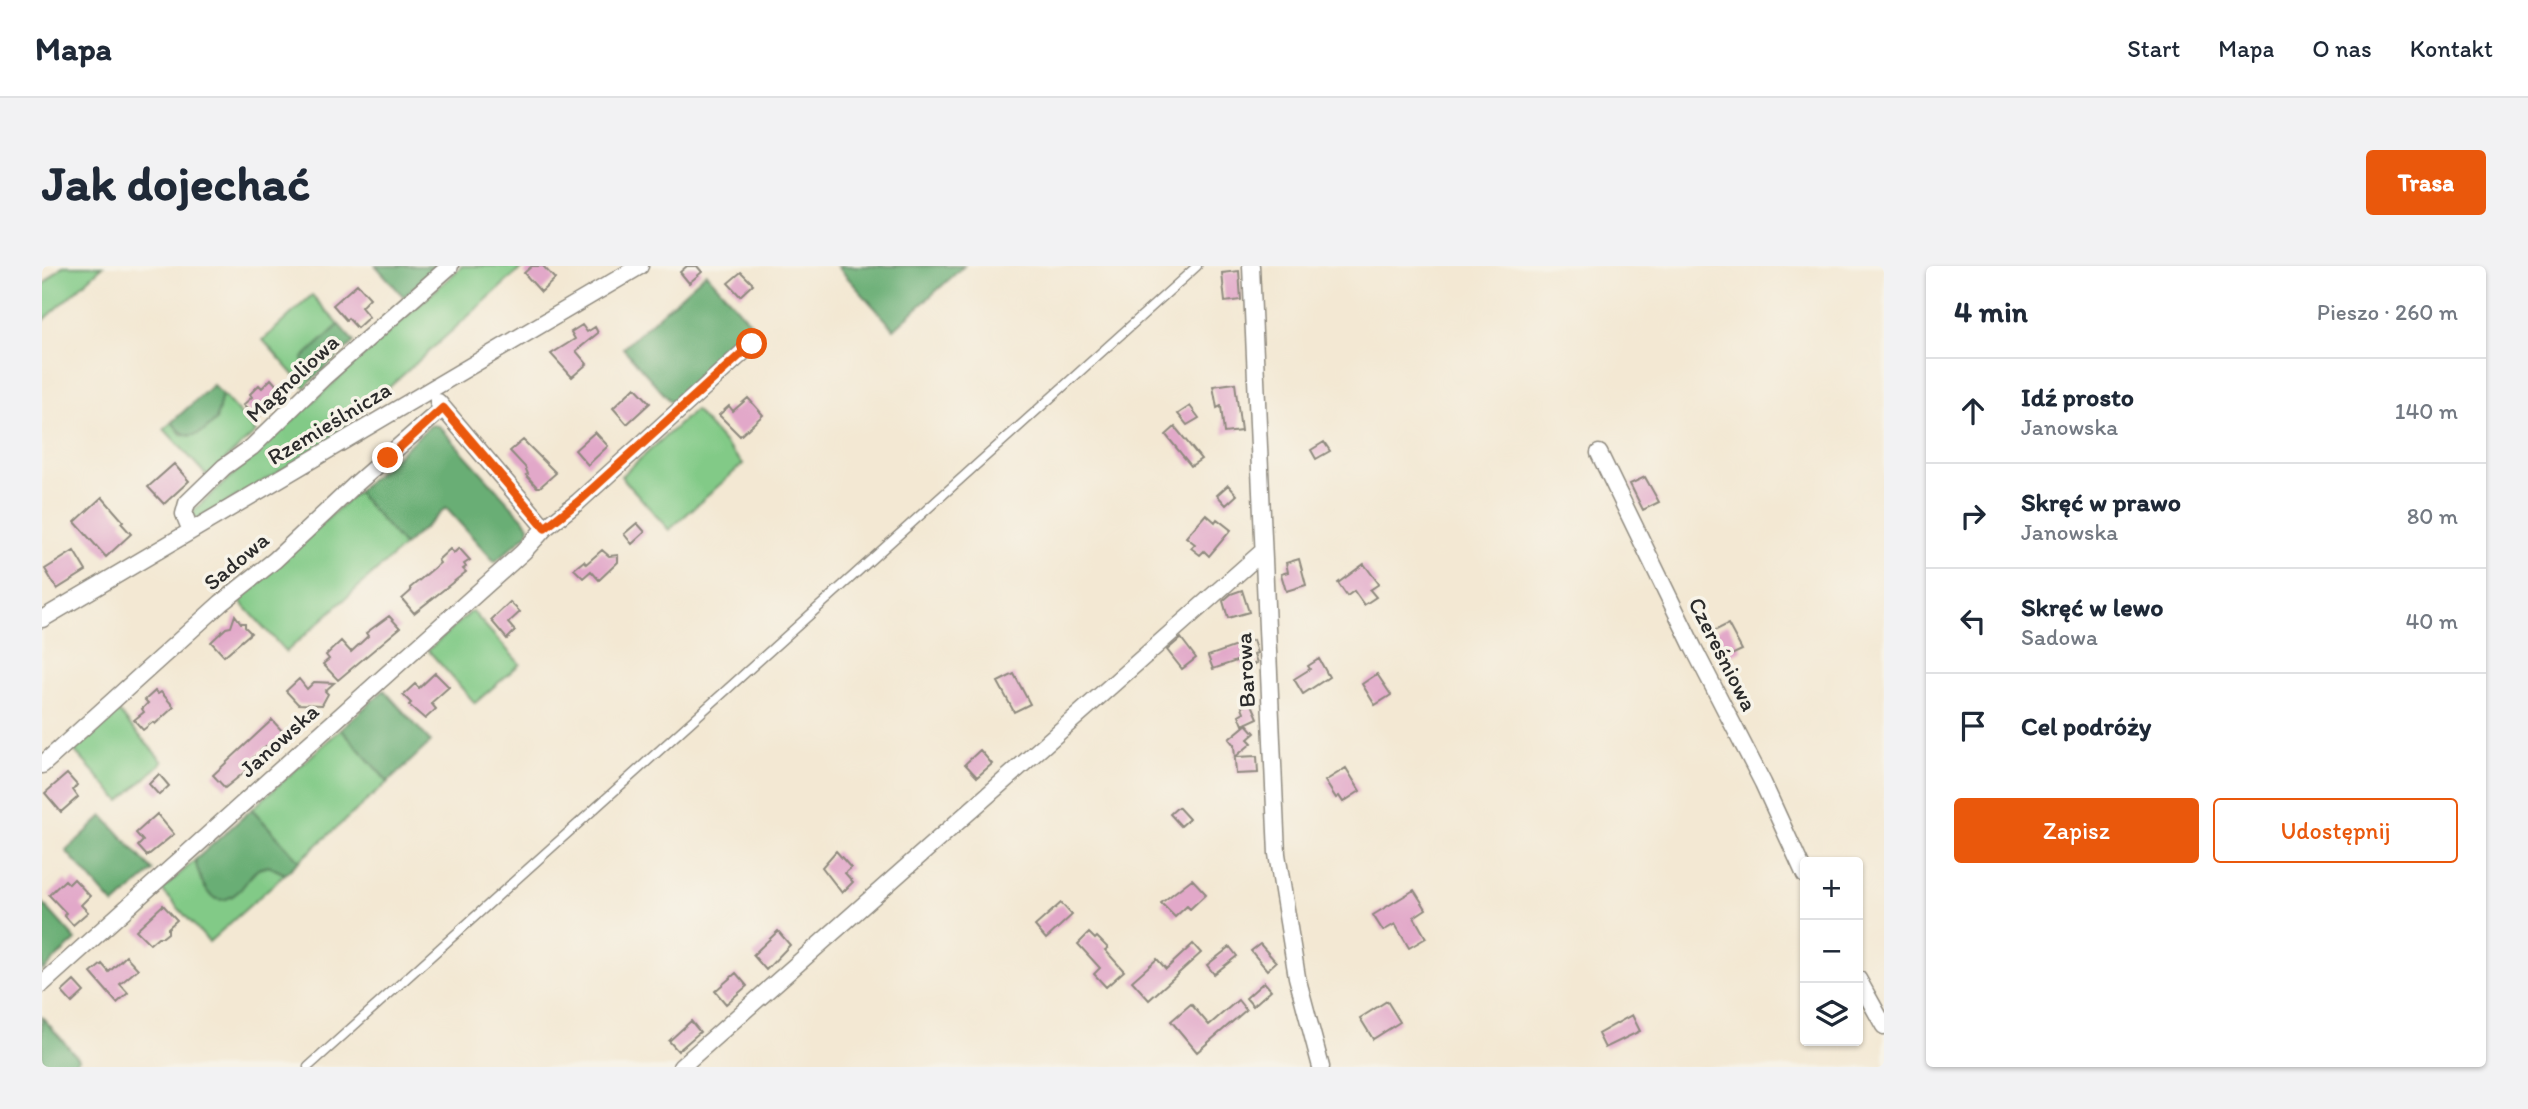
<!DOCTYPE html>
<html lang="pl">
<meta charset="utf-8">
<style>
:root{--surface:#fff;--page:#f2f2f3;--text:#1f2937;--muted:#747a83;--line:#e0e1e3;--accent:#ea580c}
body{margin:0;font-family:Itim,sans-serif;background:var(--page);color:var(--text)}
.controls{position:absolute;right:21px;bottom:21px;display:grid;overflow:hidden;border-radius:7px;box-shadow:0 2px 5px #0004}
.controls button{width:63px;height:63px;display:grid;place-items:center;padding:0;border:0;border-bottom:2px solid var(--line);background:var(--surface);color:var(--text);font:35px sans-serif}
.stop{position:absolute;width:21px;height:21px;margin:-16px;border:5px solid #ea580c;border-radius:50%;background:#fff}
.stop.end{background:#ea580c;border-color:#fff;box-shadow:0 2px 7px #0008}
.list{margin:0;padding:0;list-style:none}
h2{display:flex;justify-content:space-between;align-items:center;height:91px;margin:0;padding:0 28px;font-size:30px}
h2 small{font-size:23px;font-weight:400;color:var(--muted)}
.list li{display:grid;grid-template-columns:46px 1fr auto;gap:21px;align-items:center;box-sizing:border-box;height:105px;padding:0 28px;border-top:2px solid var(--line)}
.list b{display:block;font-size:26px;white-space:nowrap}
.list p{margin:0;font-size:23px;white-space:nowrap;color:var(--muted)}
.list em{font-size:23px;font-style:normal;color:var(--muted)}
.actions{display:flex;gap:14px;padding:21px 28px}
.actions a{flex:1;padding:16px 0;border:2px solid var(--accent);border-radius:7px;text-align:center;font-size:24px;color:var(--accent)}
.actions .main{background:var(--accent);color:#fff}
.icon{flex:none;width:38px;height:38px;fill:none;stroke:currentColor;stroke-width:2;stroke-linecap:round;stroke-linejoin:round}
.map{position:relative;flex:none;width:1842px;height:801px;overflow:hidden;border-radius:7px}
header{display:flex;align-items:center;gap:42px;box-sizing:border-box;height:98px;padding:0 35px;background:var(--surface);border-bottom:2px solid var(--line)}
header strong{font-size:33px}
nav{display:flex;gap:38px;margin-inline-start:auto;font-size:24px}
.intro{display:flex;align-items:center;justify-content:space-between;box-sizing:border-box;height:168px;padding:0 42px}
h1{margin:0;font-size:49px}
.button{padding:18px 32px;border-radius:7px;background:var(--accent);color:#fff;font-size:24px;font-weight:700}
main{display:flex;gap:42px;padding:0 42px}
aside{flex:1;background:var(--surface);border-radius:7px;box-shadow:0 2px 5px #0004}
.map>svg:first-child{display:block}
.green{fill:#82ca87;stroke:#567a59;stroke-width:2}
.forest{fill:#69ae74;stroke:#4a6c50;stroke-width:2}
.building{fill:#e2a8c9}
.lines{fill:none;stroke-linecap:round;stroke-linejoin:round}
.service-casing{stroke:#8f8a7f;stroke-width:11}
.minor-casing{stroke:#8f8a7f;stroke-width:19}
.service{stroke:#fff;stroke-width:8}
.minor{stroke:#fff;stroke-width:16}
.route{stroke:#ea580c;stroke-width:9}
.labels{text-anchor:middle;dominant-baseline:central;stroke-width:7;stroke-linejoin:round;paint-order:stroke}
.street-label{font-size:23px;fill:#2b2b2b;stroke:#f7f3e8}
</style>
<header>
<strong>Mapa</strong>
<nav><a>Start</a><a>Mapa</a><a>O nas</a><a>Kontakt</a></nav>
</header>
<div class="intro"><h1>Jak dojechać</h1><a class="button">Trasa</a></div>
<main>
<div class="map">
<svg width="1842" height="801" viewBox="0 0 1842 801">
<rect width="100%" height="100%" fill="#f7f3e8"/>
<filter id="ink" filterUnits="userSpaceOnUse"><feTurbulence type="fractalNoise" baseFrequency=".0143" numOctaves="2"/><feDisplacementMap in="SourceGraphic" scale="14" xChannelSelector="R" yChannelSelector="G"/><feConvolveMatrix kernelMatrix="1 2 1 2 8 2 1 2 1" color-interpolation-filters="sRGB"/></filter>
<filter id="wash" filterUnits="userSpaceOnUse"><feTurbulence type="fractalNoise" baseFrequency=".00686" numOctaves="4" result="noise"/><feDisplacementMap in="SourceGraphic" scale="28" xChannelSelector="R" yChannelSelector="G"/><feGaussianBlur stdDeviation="1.57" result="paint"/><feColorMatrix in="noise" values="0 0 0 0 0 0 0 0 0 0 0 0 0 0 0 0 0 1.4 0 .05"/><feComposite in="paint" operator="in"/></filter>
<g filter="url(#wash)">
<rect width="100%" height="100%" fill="#f3e8d3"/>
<path class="green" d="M 21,0 L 61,0 L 0,56 L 0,20 Z
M 420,0 L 482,0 L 283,179 L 153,255 L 151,245 Z
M 270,29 L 297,59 L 261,92 L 266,107 L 271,113 L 263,121 L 221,74 Z
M 180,128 L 214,166 L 165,210 L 122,163 L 130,156 L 139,168 L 148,170 L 176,147 Z
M 653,144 L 701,198 L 627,264 L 579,210 Z
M 315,226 L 362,280 L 244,386 L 196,333 Z
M 430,345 L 478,398 L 433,437 L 386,384 Z
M 74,443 L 121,496 L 78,535 L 30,482 Z
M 299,463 L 346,516 L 257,595 L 210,543 Z
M 153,594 L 160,617 L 189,631 L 216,603 L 227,600 L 243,608 L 167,676 L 120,624 Z"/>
<path class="forest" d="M 334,0 L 395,0 L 362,31 Z
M 795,0 L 922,0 L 852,63 Z
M 664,7 L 709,57 L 708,66 L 630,137 L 581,82 Z
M 297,59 L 312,76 L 271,113 L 262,102 L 261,92 Z
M 171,119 L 180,128 L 174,154 C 158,172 144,176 130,156 Z
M 389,159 L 397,160 L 487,259 L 486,267 L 453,296 L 404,242 L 362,280 L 315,226 Z
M 342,424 L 389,476 L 346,516 L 299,463 Z
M 210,543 L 257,595 L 243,608 L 227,600 C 224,601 220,601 216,603 C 209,607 204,618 198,624 C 170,650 159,618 153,594 Z
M 61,550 L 111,605 L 72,639 L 24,585 Z
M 0,636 L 34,674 L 0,705 Z
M 0,751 L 37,793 L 29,801 L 0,801 Z"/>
<g id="blocks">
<path class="building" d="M 490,0 L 501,0 L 513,13 L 499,26 L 482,7 Z
M 645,0 L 655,0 L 660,6 L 647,17 L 638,6 Z
M 1197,5 L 1199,34 L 1183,36 L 1180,7 Z
M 699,6 L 711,18 L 698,30 L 686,17 Z
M 315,18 L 328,32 L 319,41 L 327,51 L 315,62 L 306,52 L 304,54 L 291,39 Z
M 540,59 L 545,66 L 553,61 L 556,67 L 534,85 L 545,98 L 530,111 L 509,88 L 533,73 L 529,66 Z
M 229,113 L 242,128 L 214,153 L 201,139 L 210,131 L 208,128 L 217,119 L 220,122 Z
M 1193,117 L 1199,165 L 1182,167 L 1179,140 L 1175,142 L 1171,120 Z
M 593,121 L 608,137 L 585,158 L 571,142 Z
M 706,132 L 721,149 L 698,170 L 677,149 L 687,140 L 691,145 Z
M 1148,140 L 1157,152 L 1145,159 L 1136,148 Z
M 1133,161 L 1159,193 L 1149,200 L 1124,169 Z
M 553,166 L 566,180 L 546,199 L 533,184 Z
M 481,174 L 514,207 L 498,221 L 495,221 L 484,209 L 486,208 L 483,201 L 468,185 Z
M 1282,176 L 1288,185 L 1274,193 L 1269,184 Z
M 132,198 L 147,215 L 122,238 L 106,221 Z
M 1603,211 L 1617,236 L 1601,244 L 1588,218 Z
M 1186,219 L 1195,229 L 1184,239 L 1175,229 Z
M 60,231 L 81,255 L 79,257 L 89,268 L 64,291 L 33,256 Z
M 1164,248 L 1173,256 L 1175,253 L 1189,264 L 1167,290 L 1162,285 L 1158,289 L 1149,282 L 1153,278 L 1144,271 Z
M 595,257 L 603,266 L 590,278 L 582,268 Z
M 417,282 L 428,294 L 422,298 L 424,301 L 421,303 L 424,306 L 372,347 L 360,333 L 369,325 L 368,322 L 398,297 L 396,294 L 408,283 L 412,287 Z
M 560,284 L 567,290 L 576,289 L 576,296 L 557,314 L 549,305 L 541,312 L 532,303 L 542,295 L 544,298 Z
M 32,285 L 44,305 L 15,323 L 3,303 Z
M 1257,293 L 1264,319 L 1244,325 L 1239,308 L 1246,306 L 1244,297 Z
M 1322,298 L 1337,318 L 1328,324 L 1334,331 L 1322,339 L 1312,325 L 1305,330 L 1296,317 Z
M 1200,324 L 1207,346 L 1186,352 L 1181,335 L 1189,328 Z
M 468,336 L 478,346 L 466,357 L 473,365 L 465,373 L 449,354 Z
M 193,349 L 199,357 L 203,357 L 203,361 L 209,367 L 182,390 L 169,376 L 184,362 L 189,361 Z
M 347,350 L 358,362 L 296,414 L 281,398 L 287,393 L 284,389 L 299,375 L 309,386 L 326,370 L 324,367 Z
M 1686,358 L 1700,384 L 1683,392 L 1670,366 Z
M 1139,372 L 1154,392 L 1140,403 L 1125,384 Z
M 1211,374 L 1215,387 L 1212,388 L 1215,397 L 1204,401 L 1203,397 L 1198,399 L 1197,394 L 1171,403 L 1166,390 Z
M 1277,393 L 1287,411 L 1261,428 L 1252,413 L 1268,403 L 1266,400 Z
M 393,407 L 407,421 L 389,437 L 394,443 L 383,453 L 367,439 L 369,437 L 361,429 L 373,418 L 377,422 Z
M 972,408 L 988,438 L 972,446 L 956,416 Z
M 1335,408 L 1349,429 L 1333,439 L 1320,418 Z
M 257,413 L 265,423 L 272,416 L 292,417 L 283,425 L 286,428 L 280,439 L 256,438 L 244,425 Z
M 113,425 L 116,428 L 119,426 L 132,441 L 113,458 L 111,456 L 101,464 L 92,454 L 102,446 L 100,443 L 106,437 L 103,434 Z
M 1209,436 L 1216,452 L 1201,459 L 1197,449 L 1202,446 L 1200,441 Z
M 230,454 L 242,467 L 226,482 L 224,480 L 205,498 L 209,501 L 183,522 L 171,509 Z
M 1205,458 L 1213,467 L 1206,473 L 1210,477 L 1193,491 L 1215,490 L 1216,507 L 1194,508 L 1192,479 L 1187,473 Z
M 938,484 L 950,498 L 935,511 L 923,498 Z
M 1304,502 L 1318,525 L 1301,536 L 1297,530 L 1294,532 L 1283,515 Z
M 25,508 L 35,519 L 31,524 L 36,531 L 19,546 L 3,527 Z
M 117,508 L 127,520 L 117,529 L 107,518 Z
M 1136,541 L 1147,553 L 1139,560 L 1128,548 Z
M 115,548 L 132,568 L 105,590 L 96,580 L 101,575 L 94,567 Z
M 794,585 L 809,602 L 803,607 L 811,616 L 800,627 L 780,601 Z
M 32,613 L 48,630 L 39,639 L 46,646 L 31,659 L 22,649 L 24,647 L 7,629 L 23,614 L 27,618 Z
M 1150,613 L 1164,628 L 1148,643 L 1145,640 L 1133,651 L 1119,637 Z
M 1372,624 L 1384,643 L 1372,651 L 1384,672 L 1367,682 L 1353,658 L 1341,665 L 1331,649 Z
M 1019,637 L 1030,649 L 1004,673 L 993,660 Z
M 121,639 L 135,654 L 126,662 L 126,667 L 121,671 L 116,671 L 108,678 L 94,664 Z
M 736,665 L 748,679 L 724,704 L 711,689 Z
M 1047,667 L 1053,673 L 1055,671 L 1066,682 L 1063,684 L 1082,705 L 1064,721 L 1052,708 L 1058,702 L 1036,678 Z
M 1151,678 L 1159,687 L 1107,734 L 1090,715 L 1115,693 L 1124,703 Z
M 1218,678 L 1234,696 L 1225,704 L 1209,685 Z
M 1188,681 L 1195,690 L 1172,708 L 1165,699 Z
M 84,690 L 96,703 L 78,718 L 86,727 L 75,737 L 49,707 L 60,698 L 67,706 Z
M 694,707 L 705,720 L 684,738 L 673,725 Z
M 32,715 L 42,726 L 30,737 L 20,726 Z
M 1222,716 L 1229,724 L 1211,740 L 1204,732 Z
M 1196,734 L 1204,744 L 1155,786 L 1129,755 L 1149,738 L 1167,759 Z
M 1345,735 L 1358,756 L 1331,773 L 1318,752 Z
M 1590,749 L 1598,765 L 1563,782 L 1556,768 Z
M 649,755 L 658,766 L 636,785 L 627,775 Z"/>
</g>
</g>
<g filter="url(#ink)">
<use href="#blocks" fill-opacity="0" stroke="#8f8a7f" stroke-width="2"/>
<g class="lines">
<defs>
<path id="service" d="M 266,801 L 1155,0"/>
<path id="minor" d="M 1209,0 L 1235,588 L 1255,711 L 1279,801
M 396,136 L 503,262
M 1557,187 L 1652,383 L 1721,517 L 1763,609
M 149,265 L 142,248 L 145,237 L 182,201 L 210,181 L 282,111 L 408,0
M 0,353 L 598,0
M 0,499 L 179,337 L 233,294 L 315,217 L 401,142
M 1816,713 L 1842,760
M 0,718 L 481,286 L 503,262 L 536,236 L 710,78
M 639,801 L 1220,286"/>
</defs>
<use href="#service" class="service-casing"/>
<use href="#minor" class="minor-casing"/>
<use href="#service" class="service"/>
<use href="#minor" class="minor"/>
</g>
</g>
<g class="lines" filter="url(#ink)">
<path class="route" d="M 346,192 L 401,142 L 503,262 L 536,236 L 710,78"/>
</g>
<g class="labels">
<g class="street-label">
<text transform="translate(250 112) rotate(-43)">Magnoliowa</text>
<text transform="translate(287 157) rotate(-31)">Rzemieślnicza</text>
<text transform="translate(194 295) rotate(-40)">Sadowa</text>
<text transform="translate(1681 388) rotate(63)">Czereśniowa</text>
<text transform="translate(1203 404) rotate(-93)">Barowa</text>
<text transform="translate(237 474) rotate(-42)">Janowska</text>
</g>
</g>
</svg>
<div class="controls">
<button>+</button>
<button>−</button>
<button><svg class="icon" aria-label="layers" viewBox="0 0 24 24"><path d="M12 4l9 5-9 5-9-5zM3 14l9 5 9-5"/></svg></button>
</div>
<div class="stop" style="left:710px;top:78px"></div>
<div class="stop end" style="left:346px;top:192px"></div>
</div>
<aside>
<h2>4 min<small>Pieszo · 260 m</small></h2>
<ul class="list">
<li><svg class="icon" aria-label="ahead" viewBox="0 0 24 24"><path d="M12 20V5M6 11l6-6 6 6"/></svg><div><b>Idź prosto</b><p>Janowska</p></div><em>140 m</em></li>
<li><svg class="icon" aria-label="right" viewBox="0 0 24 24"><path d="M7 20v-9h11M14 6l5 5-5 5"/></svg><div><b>Skręć w prawo</b><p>Janowska</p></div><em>80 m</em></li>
<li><svg class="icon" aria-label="left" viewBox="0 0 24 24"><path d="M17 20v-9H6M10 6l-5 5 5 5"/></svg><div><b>Skręć w lewo</b><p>Sadowa</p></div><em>40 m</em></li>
<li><svg class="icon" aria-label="arrive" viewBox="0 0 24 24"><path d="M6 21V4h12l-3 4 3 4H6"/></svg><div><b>Cel podróży</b></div></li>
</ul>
<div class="actions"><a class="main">Zapisz</a><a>Udostępnij</a></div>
</aside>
</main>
